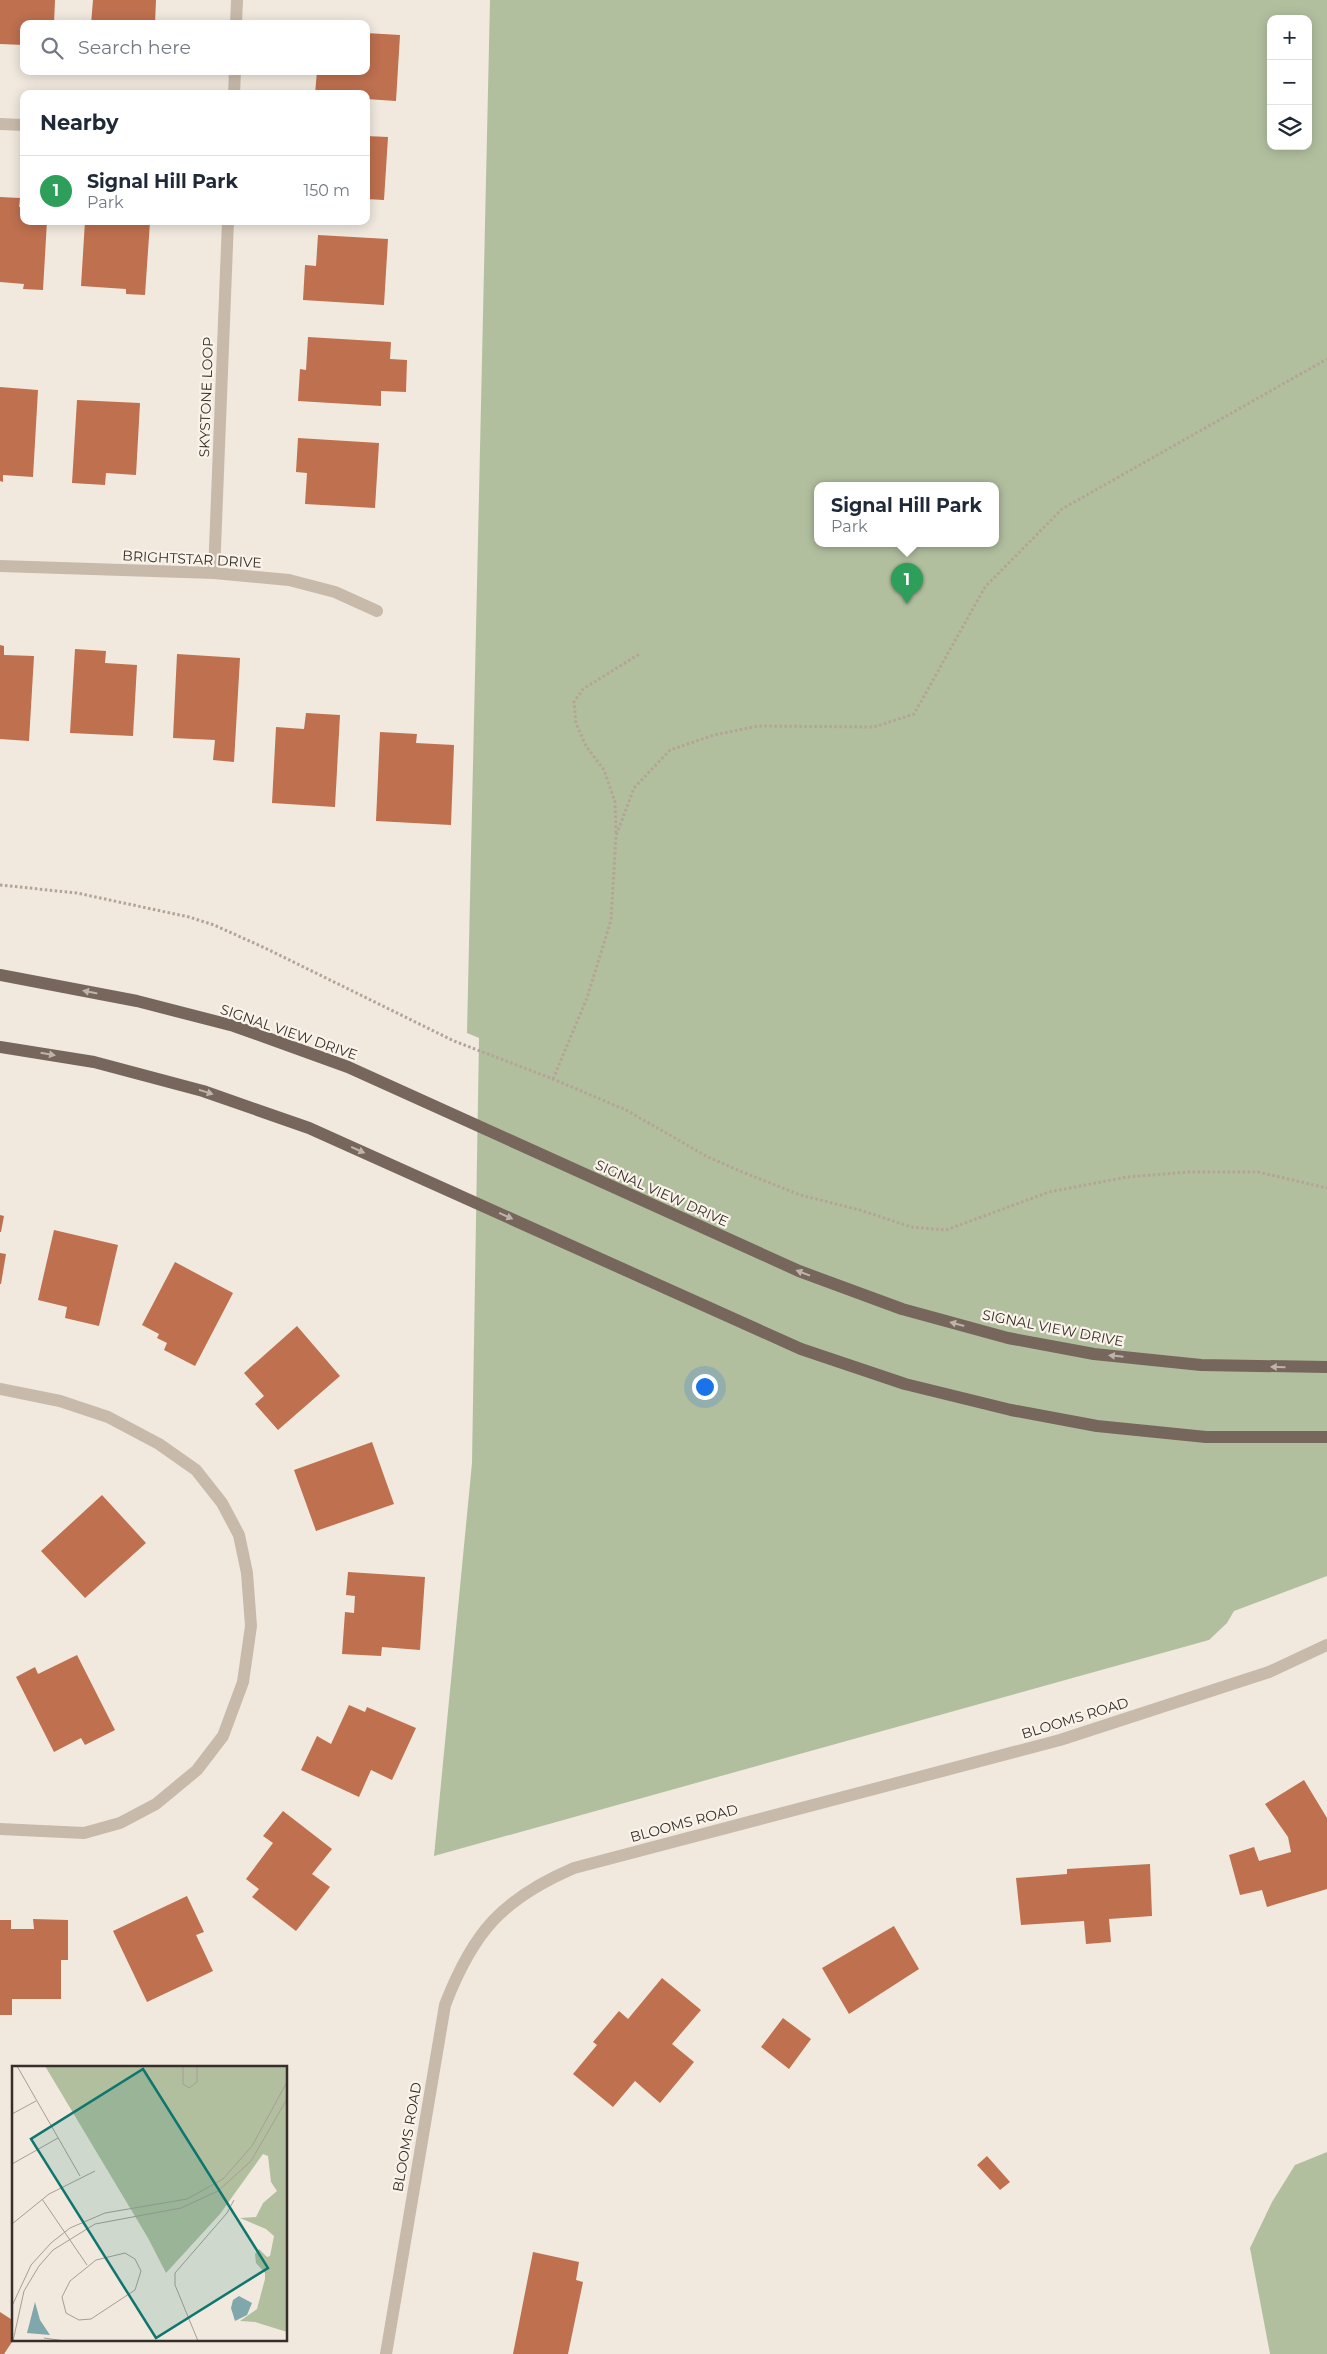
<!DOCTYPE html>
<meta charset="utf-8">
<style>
:root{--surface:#fff;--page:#f2f2f3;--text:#1f2937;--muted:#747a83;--line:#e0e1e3;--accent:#224f55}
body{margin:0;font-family:Montserrat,sans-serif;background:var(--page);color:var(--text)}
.controls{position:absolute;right:15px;top:15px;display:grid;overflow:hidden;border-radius:10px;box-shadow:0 2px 12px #0003}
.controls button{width:45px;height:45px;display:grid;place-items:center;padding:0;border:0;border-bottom:1px solid var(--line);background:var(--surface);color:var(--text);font:25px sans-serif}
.you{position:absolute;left:704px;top:1386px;width:18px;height:18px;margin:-12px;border:4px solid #fff;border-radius:50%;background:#1a73e8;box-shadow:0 0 0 8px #1a73e833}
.badge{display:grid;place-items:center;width:32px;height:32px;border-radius:50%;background:var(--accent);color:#fff;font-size:16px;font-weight:700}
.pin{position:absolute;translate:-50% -41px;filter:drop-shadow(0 1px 2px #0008)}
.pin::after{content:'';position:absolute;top:26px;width:18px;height:15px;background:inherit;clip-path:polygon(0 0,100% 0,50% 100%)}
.popup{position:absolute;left:814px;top:482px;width:185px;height:65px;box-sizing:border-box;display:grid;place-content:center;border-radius:10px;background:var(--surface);filter:drop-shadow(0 1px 4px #0005);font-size:16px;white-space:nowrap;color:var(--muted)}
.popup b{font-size:19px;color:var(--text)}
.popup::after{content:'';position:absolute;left:50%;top:100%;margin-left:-10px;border:10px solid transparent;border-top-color:var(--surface)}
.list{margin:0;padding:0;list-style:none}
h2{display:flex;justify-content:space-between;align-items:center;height:65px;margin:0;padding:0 20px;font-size:21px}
h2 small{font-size:16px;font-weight:400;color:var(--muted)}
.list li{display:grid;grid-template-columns:32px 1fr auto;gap:15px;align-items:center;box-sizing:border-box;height:70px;padding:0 20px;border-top:1px solid var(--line)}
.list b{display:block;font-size:19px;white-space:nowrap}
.list p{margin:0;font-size:16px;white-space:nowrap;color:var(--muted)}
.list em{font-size:16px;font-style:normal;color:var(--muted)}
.icon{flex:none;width:28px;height:28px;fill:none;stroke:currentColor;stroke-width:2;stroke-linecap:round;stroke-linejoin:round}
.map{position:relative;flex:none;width:1327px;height:2354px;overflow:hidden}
.search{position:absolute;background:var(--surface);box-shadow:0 2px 12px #0003;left:20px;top:20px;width:350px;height:55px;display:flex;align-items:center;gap:12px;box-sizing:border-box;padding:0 18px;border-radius:10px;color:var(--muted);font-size:19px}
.panel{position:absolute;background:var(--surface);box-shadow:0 2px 12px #0003;left:20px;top:90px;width:350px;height:135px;border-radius:10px}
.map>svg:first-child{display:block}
.green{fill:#b2bf9f;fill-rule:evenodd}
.building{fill:#be704f}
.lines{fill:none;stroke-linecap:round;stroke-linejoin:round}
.path{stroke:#b4a495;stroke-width:3;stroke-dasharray:2.5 2.5;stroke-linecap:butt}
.minor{stroke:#c8baaa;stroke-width:12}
.major{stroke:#77665b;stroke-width:12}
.oneway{fill:#beb4aa}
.labels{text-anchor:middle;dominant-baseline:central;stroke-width:4.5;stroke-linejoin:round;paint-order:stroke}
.street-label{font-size:14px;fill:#362e29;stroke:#f9f3ea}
.inset-road{fill:none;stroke:#a69e96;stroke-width:1}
.view{fill:#0f766e;fill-opacity:0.15;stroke:#0f766e;stroke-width:2.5}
.inset-edge{fill:none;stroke:#362e29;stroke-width:2.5}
</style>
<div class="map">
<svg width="1327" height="2354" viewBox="0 0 1327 2354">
<rect width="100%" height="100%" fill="#f1e9de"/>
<path class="green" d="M 490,0 L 1327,0 L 1327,1576 L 1234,1611 L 1227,1623 L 1209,1640 L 434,1856 L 472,1463 L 479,1038 L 467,1033 ZM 1271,19 L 1308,19 L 1308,146 L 1271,146 ZM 818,485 L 996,485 L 996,543 L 818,543 Z
M 1327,2152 L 1327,2354 L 1270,2354 L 1250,2248 L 1272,2202 L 1295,2165 Z"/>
<path class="building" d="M 0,0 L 55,0 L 54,24 L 24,24 L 24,45 L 0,44 Z
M 93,0 L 156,0 L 155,24 L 91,24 Z
M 366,33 L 400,35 L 396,101 L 366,99 L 366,94 L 315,94 L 317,71 L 366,71 Z
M 366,136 L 388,137 L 384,200 L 366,199 Z
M 0,197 L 20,198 L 19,207 L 24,207 L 24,221 L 47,221 L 43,290 L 23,289 L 24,284 L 0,282 Z
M 85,221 L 150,222 L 145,295 L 126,294 L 126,289 L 81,286 Z
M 318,235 L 388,239 L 384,305 L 303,300 L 305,265 L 316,266 Z
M 308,337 L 391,342 L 390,359 L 407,360 L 406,392 L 381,391 L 381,406 L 298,401 L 300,369 L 306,370 Z
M 0,387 L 38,390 L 33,477 L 3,475 L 3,482 L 0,481 Z
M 77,400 L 140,403 L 136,475 L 106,473 L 105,485 L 72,483 Z
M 298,438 L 379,443 L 375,508 L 305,504 L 307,473 L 296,472 Z
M 0,645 L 4,646 L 4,655 L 34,656 L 29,741 L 0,739 Z
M 75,649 L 106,651 L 105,663 L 137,665 L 133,736 L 70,733 Z
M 177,654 L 240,658 L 234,762 L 213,760 L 215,740 L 173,738 Z
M 306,713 L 340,715 L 335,807 L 272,803 L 276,727 L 304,729 Z
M 380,732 L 417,734 L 416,743 L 454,745 L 451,825 L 376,821 Z
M 0,1215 L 4,1216 L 1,1232 L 0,1232 Z
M 54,1230 L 118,1245 L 99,1326 L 65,1318 L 67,1307 L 38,1300 Z
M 0,1253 L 6,1254 L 1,1284 L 0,1284 Z
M 175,1262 L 233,1293 L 195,1366 L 164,1350 L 167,1343 L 157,1338 L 159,1334 L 142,1325 Z
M 297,1326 L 340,1376 L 278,1430 L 255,1404 L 264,1396 L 244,1373 Z
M 372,1442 L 394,1504 L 316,1531 L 294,1470 Z
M 102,1495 L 146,1543 L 85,1598 L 41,1551 Z
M 348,1572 L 425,1577 L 420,1650 L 382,1647 L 381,1656 L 342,1654 L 345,1612 L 354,1613 L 355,1596 L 346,1595 Z
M 77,1655 L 115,1730 L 85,1745 L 81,1738 L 54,1752 L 16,1677 L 35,1667 L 38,1674 Z
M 349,1705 L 365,1712 L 367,1707 L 416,1728 L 392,1780 L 371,1770 L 359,1797 L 301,1770 L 317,1736 L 331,1744 Z
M 1304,1780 L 1327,1818 L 1327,1889 L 1267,1907 L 1262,1890 L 1240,1895 L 1229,1855 L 1254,1847 L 1259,1861 L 1291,1852 L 1288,1837 L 1265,1804 Z
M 283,1811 L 332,1849 L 312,1874 L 330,1887 L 296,1931 L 252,1897 L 259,1889 L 246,1879 L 273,1843 L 263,1836 Z
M 1150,1864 L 1152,1916 L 1109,1919 L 1111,1942 L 1086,1944 L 1084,1921 L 1021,1925 L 1016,1878 L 1067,1874 L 1067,1869 Z
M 187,1896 L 204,1932 L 196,1935 L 213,1971 L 147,2002 L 113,1931 Z
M 33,1919 L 68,1920 L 68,1960 L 61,1960 L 61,1999 L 12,1999 L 12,2015 L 0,2015 L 0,1920 L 11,1920 L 11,1929 L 34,1929 Z
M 894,1926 L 919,1969 L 849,2014 L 822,1968 Z
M 662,1978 L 701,2010 L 672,2044 L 694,2062 L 660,2103 L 635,2081 L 613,2107 L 573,2074 L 597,2045 L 593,2042 L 619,2011 L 628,2019 Z
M 783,2018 L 811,2039 L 789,2069 L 761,2047 Z
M 987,2156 L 1010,2182 L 1000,2190 L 977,2165 Z
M 533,2252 L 579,2262 L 576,2280 L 583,2282 L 568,2354 L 513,2354 Z
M 0,2312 L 14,2321 L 14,2339 L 4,2354 L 0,2354 Z"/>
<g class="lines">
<path class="path" d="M 616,833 L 615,802 L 604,770 L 586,746 L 576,723 L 574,702 L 583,689 L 641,653
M 0,885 L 77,893 L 189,917 L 214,925 L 265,948 L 454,1041 L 553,1079 L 626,1110 L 708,1157 L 740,1171 L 800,1195 L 860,1210 L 911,1227 L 946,1230 L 1049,1192 L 1127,1177 L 1188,1172 L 1258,1172 L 1327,1188
M 553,1079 L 587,998 L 611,920 L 616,836 L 634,788 L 670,750 L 714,735 L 758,726 L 874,727 L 914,714 L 985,587 L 1062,509 L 1327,359"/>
<path class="minor" d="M 236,24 L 237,0
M 234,94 L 235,71
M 0,124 L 24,125
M 0,566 L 214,573 L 289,580 L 335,592 L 377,611
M 214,573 L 228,221
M 0,1389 L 60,1401 L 108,1417 L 159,1444 L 196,1470 L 222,1503 L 239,1535 L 247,1573 L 251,1626 L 243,1682 L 223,1736 L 197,1770 L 156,1804 L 120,1823 L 84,1833 L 0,1829
M 386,2354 L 445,2005 C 473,1932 502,1899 574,1868 L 1060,1740 L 1269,1672 L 1327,1645"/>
<path class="major" d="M 0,975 L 137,1001 L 234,1026 L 348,1067 L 799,1271 L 902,1309 L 1008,1338 L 1094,1354 L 1201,1365 L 1327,1367
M 0,1047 L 94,1062 L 203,1091 L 309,1128 L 801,1349 L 905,1384 L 1011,1410 L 1097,1426 L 1206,1437 L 1327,1437"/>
</g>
<defs><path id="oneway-solid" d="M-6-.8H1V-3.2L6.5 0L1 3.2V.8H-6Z" transform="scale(1.25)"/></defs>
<g class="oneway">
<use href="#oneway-solid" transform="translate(90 992) rotate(-169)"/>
<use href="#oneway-solid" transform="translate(48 1054) rotate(10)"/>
<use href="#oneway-solid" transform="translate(206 1092) rotate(18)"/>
<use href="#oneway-solid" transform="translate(358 1150) rotate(24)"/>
<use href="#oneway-solid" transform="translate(506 1216) rotate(24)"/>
<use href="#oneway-solid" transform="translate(803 1273) rotate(-159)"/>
<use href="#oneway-solid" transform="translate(957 1324) rotate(-165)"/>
<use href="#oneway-solid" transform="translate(1116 1356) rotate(-174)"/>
<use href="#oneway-solid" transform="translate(1278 1367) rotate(-179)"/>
</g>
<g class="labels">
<g class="street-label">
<text transform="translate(206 397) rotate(-88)">SKYSTONE LOOP</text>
<text transform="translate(192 559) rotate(3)">BRIGHTSTAR DRIVE</text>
<text transform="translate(289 1032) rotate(19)">SIGNAL VIEW DRIVE</text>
<text transform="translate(662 1193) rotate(24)">SIGNAL VIEW DRIVE</text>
<text transform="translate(1053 1328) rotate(11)">SIGNAL VIEW DRIVE</text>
<text transform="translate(1075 1718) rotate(-17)">BLOOMS ROAD</text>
<text transform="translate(684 1823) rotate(-15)">BLOOMS ROAD</text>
<text transform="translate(407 2137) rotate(-80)">BLOOMS ROAD</text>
</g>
</g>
<g transform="translate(12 2066)">
<rect width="275" height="275" fill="#f1e9de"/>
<path d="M 33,0 L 275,0 L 275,266 L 243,256 L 228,255 L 245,243 L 253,213 L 253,207 L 244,197 L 243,188 L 247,183 L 255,191 L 258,190 L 262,170 L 254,163 L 228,152 L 244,151 L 251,137 L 265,125 L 259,116 L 256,90 L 251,88 L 208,148 L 154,207 L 136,172 Z" fill="#b2bf9f"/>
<path d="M 227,230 L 240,237 L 235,249 L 223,255 L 219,242 L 221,234 ZM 23,236 L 28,254 L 38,269 L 15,267 Z" fill="#7fa7ac"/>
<path class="inset-road" d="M 5,0 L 68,110M 171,0 L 171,18 L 177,22 L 185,16 L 185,0M 0,48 L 24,35M 0,98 L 46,72M 30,133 L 75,199M 0,158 L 37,128 L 83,105M 113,187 L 123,193 L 129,205 L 123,224 L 79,253 L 67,254 L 54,247 L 50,231 L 58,215 L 84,194 ZM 0,240 L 19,199 L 39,177 L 58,162 L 93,147 L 175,133 L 211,113 L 240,80 L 275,16M 32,272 L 53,275M 1,275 L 12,225 L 27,200 L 41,184 L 83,158 L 169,142 L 206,125 L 239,95 L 275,33M 186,275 L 163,219 L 163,207 L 215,147 L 222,134"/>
<path class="view" d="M 131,3 L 256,202 L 144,272 L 19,73 Z"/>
<rect width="275" height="275" class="inset-edge"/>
</g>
</svg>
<div class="controls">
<button>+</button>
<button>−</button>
<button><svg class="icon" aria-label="layers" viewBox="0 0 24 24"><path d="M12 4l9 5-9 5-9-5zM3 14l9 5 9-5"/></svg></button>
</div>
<div class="you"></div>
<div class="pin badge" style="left:907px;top:604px;background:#2e9e5b">1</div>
<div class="popup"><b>Signal Hill Park</b>Park</div>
<div class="search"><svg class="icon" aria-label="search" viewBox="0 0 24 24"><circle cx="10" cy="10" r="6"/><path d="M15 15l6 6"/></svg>Search here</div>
<section class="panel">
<h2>Nearby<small></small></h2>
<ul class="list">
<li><span class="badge" style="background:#2e9e5b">1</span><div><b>Signal Hill Park</b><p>Park</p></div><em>150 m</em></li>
</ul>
</section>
</div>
